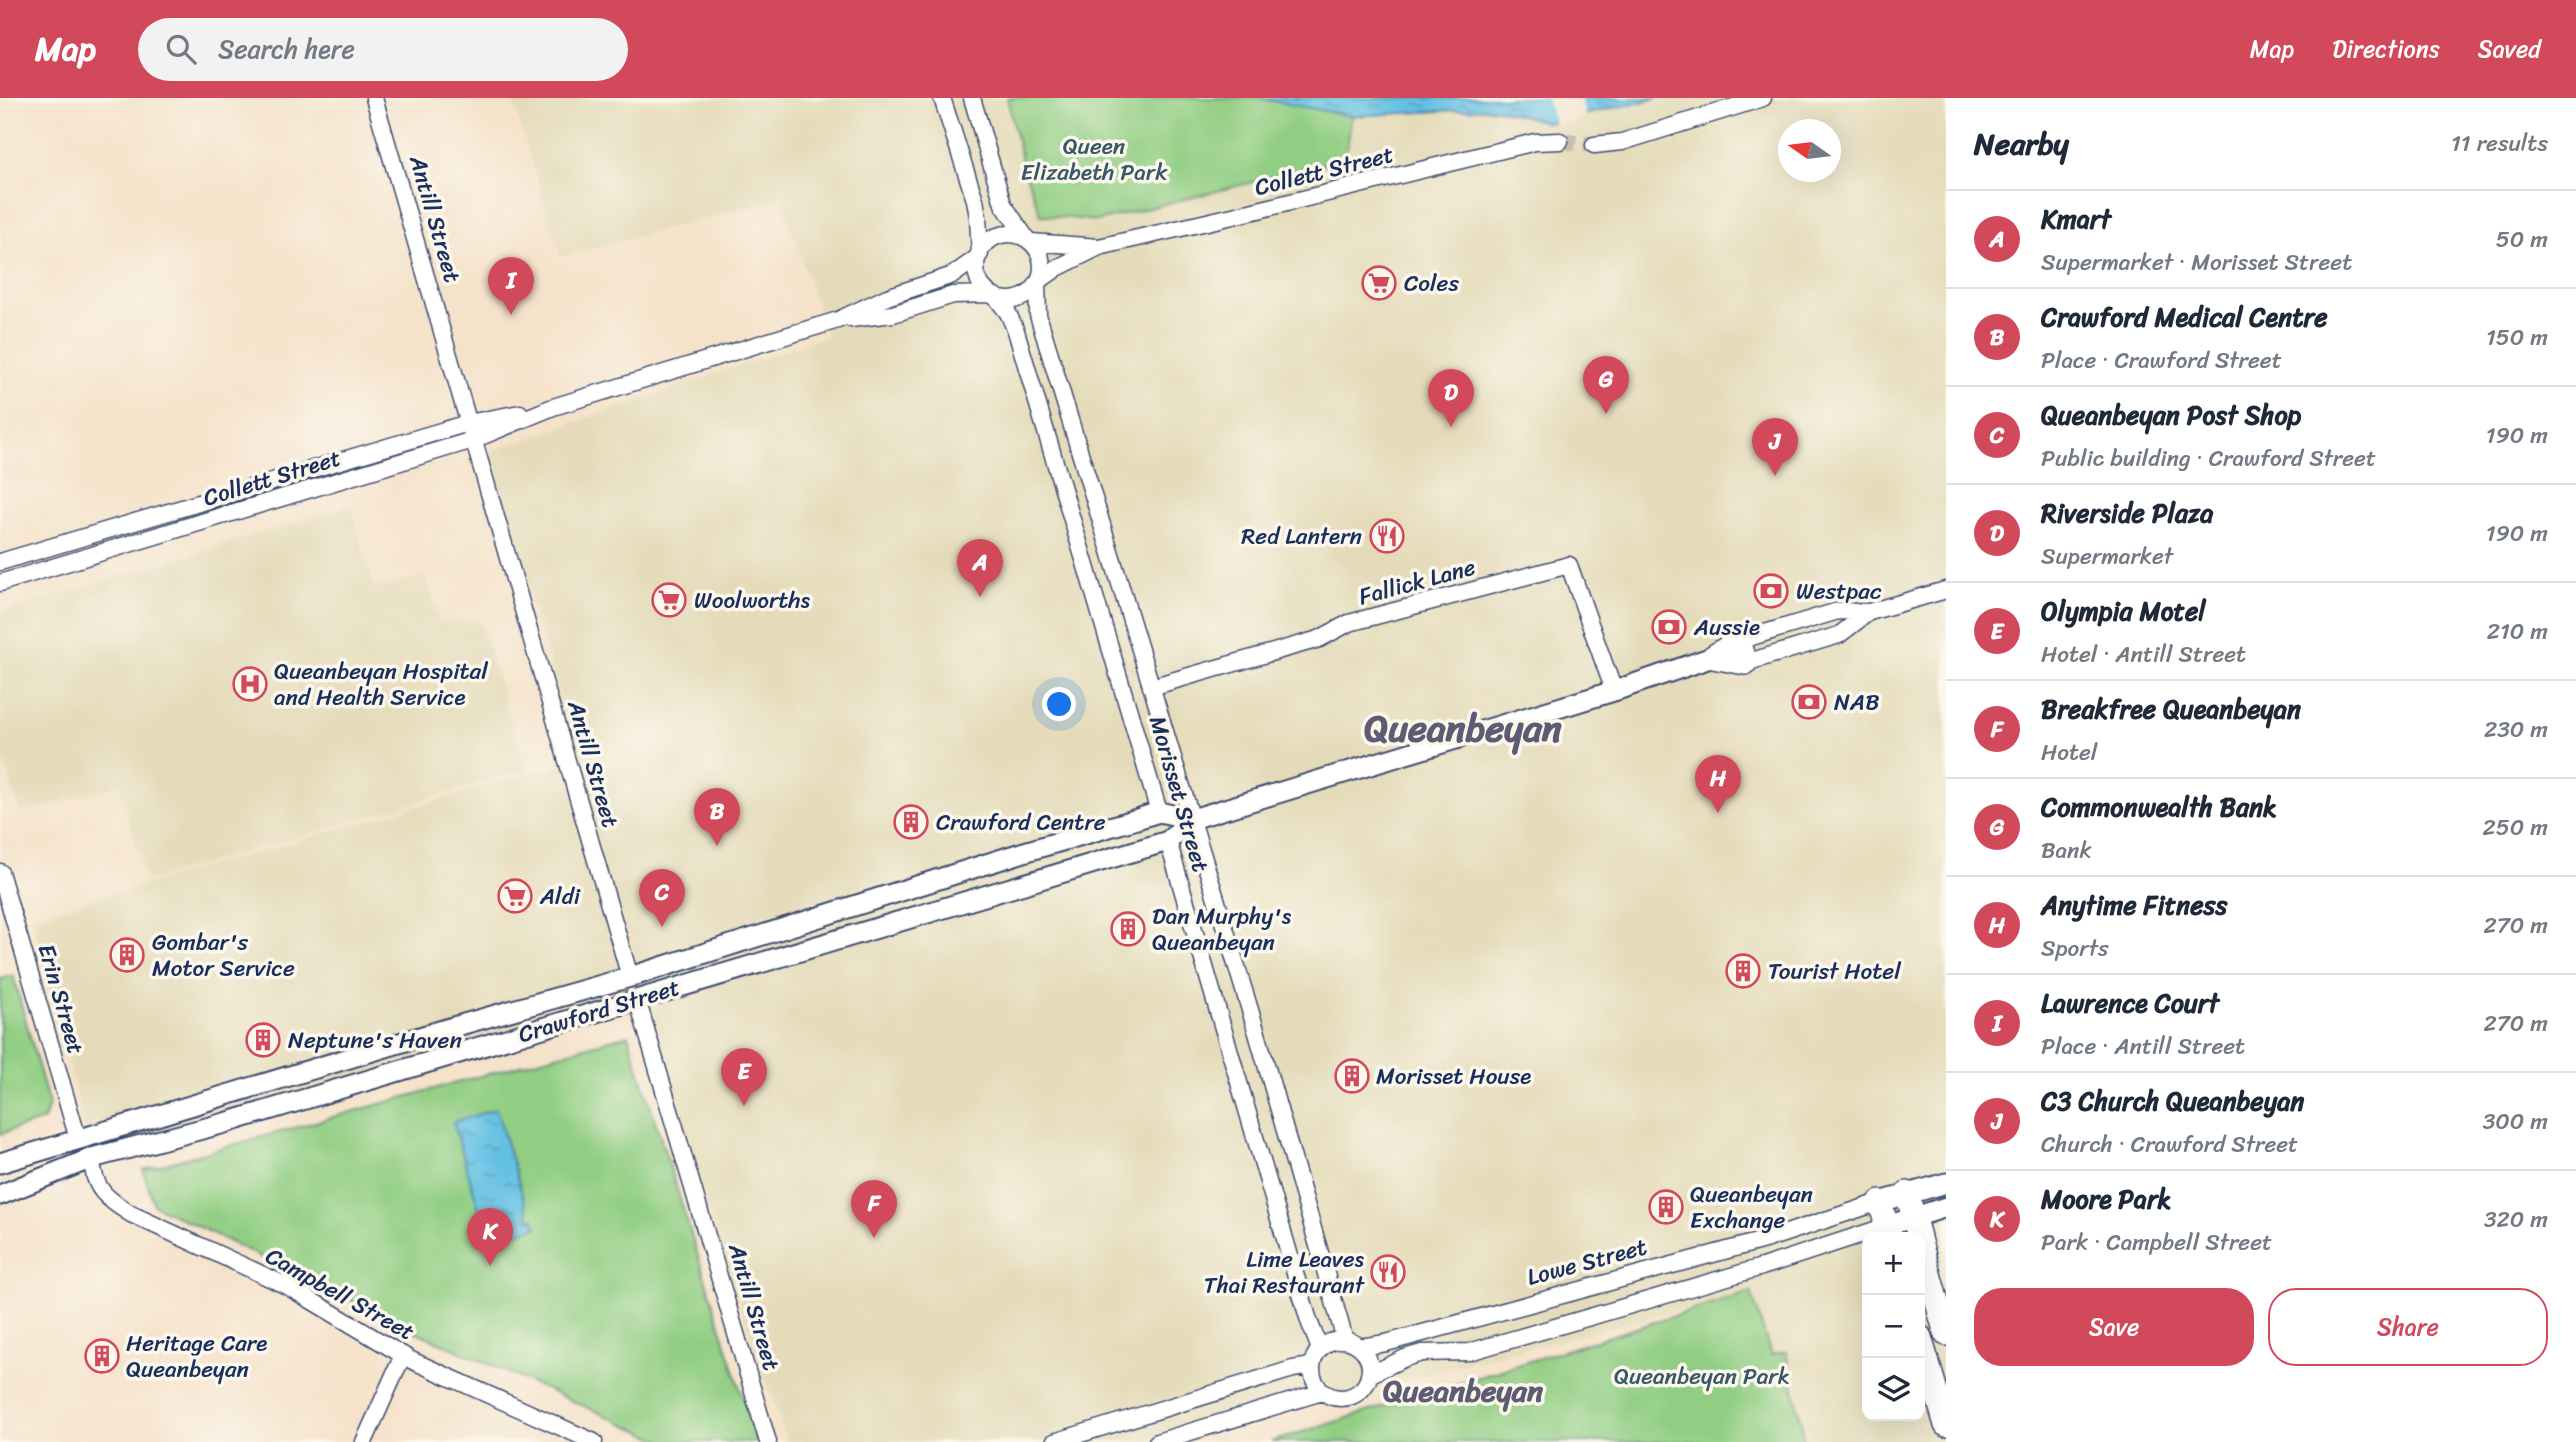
<!DOCTYPE html>
<meta charset="utf-8">
<style>
:root{--surface:#fff;--page:#f2f2f3;--text:#1f2937;--muted:#747a83;--line:#e0e1e3;--accent:#d1495b}
body{margin:0;font-family:Sriracha,sans-serif;background:var(--page);color:var(--text)}
.controls{position:absolute;right:21px;bottom:21px;display:grid;overflow:hidden;border-radius:14px;box-shadow:0 7px 28px #0002}
.controls button{width:63px;height:63px;display:grid;place-items:center;padding:0;border:0;border-bottom:2px solid var(--line);background:var(--surface);color:var(--text);font:35px sans-serif}
.compass{position:absolute;left:1778px;top:21px;width:63px;height:63px;border-radius:50%;background:var(--surface);box-shadow:0 7px 28px #0002;rotate:284deg}
.you{position:absolute;left:1060px;top:607px;width:24px;height:24px;margin:-18px;border:5px solid #fff;border-radius:50%;background:#1a73e8;box-shadow:0 0 0 10px #1a73e833}
.badge{display:grid;place-items:center;width:46px;height:46px;border-radius:50%;background:var(--accent);color:#fff;font-size:23px;font-weight:700}
.pin{position:absolute;translate:-50% -58px;filter:drop-shadow(0 2px 4px #0008)}
.pin::after{content:'';position:absolute;top:37px;width:24px;height:21px;background:inherit;clip-path:polygon(0 0,100% 0,50% 100%)}
.list{margin:0;padding:0;list-style:none}
h2{display:flex;justify-content:space-between;align-items:center;height:91px;margin:0;padding:0 28px;font-size:30px}
h2 small{font-size:23px;font-weight:400;color:var(--muted)}
.list li{display:grid;grid-template-columns:46px 1fr auto;gap:21px;align-items:center;box-sizing:border-box;height:98px;padding:0 28px;border-top:2px solid var(--line)}
.list b{display:block;font-size:26px;white-space:nowrap}
.list p{margin:0;font-size:23px;white-space:nowrap;color:var(--muted)}
.list em{font-size:23px;font-style:normal;color:var(--muted)}
.actions{display:flex;gap:14px;padding:21px 28px}
.actions a{flex:1;padding:16px 0;border:2px solid var(--accent);border-radius:28px;text-align:center;font-size:24px;color:var(--accent)}
.actions .main{background:var(--accent);color:#fff}
.icon{flex:none;width:38px;height:38px;fill:none;stroke:currentColor;stroke-width:2;stroke-linecap:round;stroke-linejoin:round}
.map{position:relative;flex:none;width:1946px;height:1344px;overflow:hidden}
header{display:flex;align-items:center;gap:42px;box-sizing:border-box;height:98px;padding:0 35px;background:var(--accent);color:#fff}
header strong{font-size:33px}
nav{display:flex;gap:38px;margin-inline-start:auto;font-size:24px}
.search{width:490px;height:63px;background:var(--page);display:flex;align-items:center;gap:18px;box-sizing:border-box;padding:0 24px;border-radius:38px;color:var(--muted);font-size:26px}
main{display:flex}
aside{flex:1;background:var(--surface)}
.map>svg:first-child{display:block}
.built{fill:#e5dbba;fill-rule:evenodd}
.green{fill:#91ce83;stroke:#567e70;stroke-width:2}
.water{fill:url(#water-ripples);stroke:#4078a0;stroke-width:2}
.pier{fill:#f5e2ca}
.lines{fill:none;stroke-linecap:round;stroke-linejoin:round}
.minor-tunnel{stroke:#c9beb4;stroke-width:16;stroke-dasharray:16 8;stroke-linecap:butt}
.minor-casing{stroke:#3c4a6e;stroke-width:19}
.major-casing{stroke:#3c4a6e;stroke-width:23}
.highway-casing{stroke:#3c4a6e;stroke-width:26}
.minor{stroke:#fff;stroke-width:16}
.major{stroke:#fff;stroke-width:19}
.highway{stroke:#fff;stroke-width:23}
.labels{text-anchor:middle;dominant-baseline:central;stroke-width:7;stroke-linejoin:round;paint-order:stroke}
.park-label{font-size:23px;fill:#385767;stroke:#fbf7ec}
.street-label{font-size:23px;fill:#1b2f5e;stroke:#fbf7ec}
.poi-label{font-size:23px;fill:#1b2f5e;stroke:#fbf7ec;text-anchor:start}
.district-label{font-size:30px;font-weight:bold;fill:#5e5c72;stroke:#fbf7ec}
.town-label{font-size:37px;font-weight:bold;fill:#5e5c72;stroke:#fbf7ec}
</style>
<header>
<strong>Map</strong>
<div class="search"><svg class="icon" aria-label="search" viewBox="0 0 24 24"><circle cx="10" cy="10" r="6"/><path d="M15 15l6 6"/></svg>Search here</div>
<nav><a>Map</a><a>Directions</a><a>Saved</a></nav>
</header>
<main>
<div class="map">
<svg width="1946" height="1344" viewBox="0 0 1946 1344">
<defs>
<pattern id="water-ripples" width="26" height="14" patternUnits="userSpaceOnUse" patternTransform="scale(1.75)"><rect width="26" height="14" fill="#65c1e3"/><path d="M2 4q2-2 4 0t4 0M15 11q2-2 4 0t4 0" fill="none" stroke="#529dbb"/></pattern>
</defs>
<rect width="100%" height="100%" fill="#fbf7ec"/>
<filter id="ink" filterUnits="userSpaceOnUse"><feTurbulence type="fractalNoise" baseFrequency=".0143" numOctaves="2"/><feDisplacementMap in="SourceGraphic" scale="14" xChannelSelector="R" yChannelSelector="G"/><feConvolveMatrix kernelMatrix="1 2 1 2 8 2 1 2 1" color-interpolation-filters="sRGB"/></filter>
<filter id="wash" filterUnits="userSpaceOnUse"><feTurbulence type="fractalNoise" baseFrequency=".00686" numOctaves="4" result="noise"/><feDisplacementMap in="SourceGraphic" scale="28" xChannelSelector="R" yChannelSelector="G"/><feGaussianBlur stdDeviation="1.57" result="paint"/><feColorMatrix in="noise" values="0 0 0 0 0 0 0 0 0 0 0 0 0 0 0 0 0 1.4 0 .05"/><feComposite in="paint" operator="in"/></filter>
<g filter="url(#wash)">
<rect width="100%" height="100%" fill="#f5e2ca"/>
<path class="built" d="M 512,0 L 1946,0 L 1946,1344 L 1798,1344 L 1751,1194 L 1150,1344 L 787,1344 L 637,902 L 92,1060 L 32,819 L 578,662 L 489,354 L 827,238 L 781,100 L 561,159 ZM 1788,32 L 1830,32 L 1830,74 L 1788,74 ZM 1867,1139 L 1920,1139 L 1920,1318 L 1867,1318 Z
M 351,408 L 374,491 L 425,477 L 440,523 L 480,522 L 526,672 L 146,783 L 119,687 L 20,715 L 0,649 L 0,515 Z"/>
<path class="green" d="M 1007,0 L 1258,0 L 1352,18 L 1345,61 L 1097,123 L 1041,117 L 1024,72 Z
M 13,877 L 49,1007 L 44,1022 L 0,1036 L 0,881 Z
M 628,937 L 757,1344 L 665,1344 L 405,1229 L 154,1107 L 143,1072 Z
M 1751,1194 L 1771,1257 L 1786,1254 L 1803,1334 L 1803,1344 L 1271,1344 Z"/>
<path class="water" d="M 1258,0 L 1658,0 L 1548,25 L 1495,10 L 1352,18 Z
M 496,1011 L 530,1121 L 534,1120 L 537,1129 L 485,1144 L 483,1136 L 486,1135 L 453,1024 Z"/>
<path class="pier" d="M 1547,0 L 1580,0 L 1586,20 L 1555,27 Z"/>
</g>
<g filter="url(#ink)">
<g class="lines">
<path class="minor-tunnel" d="M 1560,43 L 1594,47"/>
<defs>
<path id="minor" d="M 374,0 L 630,879
M 942,0 L 975,102 L 978,119 L 980,156
M 972,0 L 1003,106 L 1026,140
M 1594,47 L 1622,44 L 1763,0
M976 169a33 33 0 1 1 66 0a33 33 0 1 1-66 0Z
M 1031,144 L 1099,149
M 1039,183 L 1057,170 L 1099,149 L 1250,114 L 1535,44 L 1560,43
M 1037,186 L 1038,217 L 1257,935 L 1345,1242
M 995,198 L 1008,215 L 1016,233 L 1159,714
M 851,221 L 893,216 L 953,197 L 991,196
M 0,464 L 468,325 L 520,315
M 0,485 L 473,342 L 553,309 L 838,222 L 887,199 L 953,177 L 978,159
M 1738,543 L 1838,513 L 1869,514 L 1946,492
M 1745,565 L 1839,537 L 1869,514
M 1151,589 L 1319,541 L 1349,525 L 1569,467 L 1614,593
M 1168,743 L 1309,1223 L 1320,1251
M 0,774 L 78,1041
M 637,901 L 768,1344
M 92,1060 C 93,1091 106,1100 131,1116 L 287,1188 L 411,1262 L 594,1344
M1312 1271a29 29 0 1 1 58 0a29 29 0 1 1-58 0Z
M 1360,1249 L 1386,1245 L 1768,1141 L 1880,1104
M 1369,1277 L 1405,1260 L 1422,1255 L 1469,1254 L 1762,1169 L 1887,1128
M 364,1344 L 403,1257
M 1054,1344 L 1293,1271 L 1312,1268
M 1157,1344 L 1322,1294"/>
<path id="major" d="M 0,1065 L 446,931 L 630,879 L 1024,754 L 1137,721 L 1159,714 L 1192,721
M 0,1097 L 92,1060 L 225,1025 L 1168,743 L 1192,721 L 1614,593 L 1713,559
M 1880,1104 L 1946,1085
M 1887,1128 L 1946,1109"/>
<path id="highway" d="M 1738,543 L 1745,565 L 1713,559 Z
M 1907,1095 L 1919,1139
M 1880,1104 L 1890,1139
M 1920,1144 L 1946,1236
M 1920,1239 L 1946,1327"/>
</defs>
<use href="#minor" class="minor-casing"/>
<use href="#major" class="major-casing"/>
<use href="#highway" class="highway-casing"/>
<use href="#minor" class="minor"/>
<use href="#major" class="major"/>
<use href="#highway" class="highway"/>
</g>
</g>
<defs>
<symbol id="supermarket-ring" viewBox="-11 -11 22 22"><circle r="9.5" fill="#fbf7ec" stroke="#d1495b" stroke-width="1.5"/><path d="M-6-5.5h2.5l.6 2H6L4.5 2H-2.5L-4.4-4H-6ZM-1.5 3.2a1.3 1.3 0 1 0 .1 0ZM3 3.2a1.3 1.3 0 1 0 .1 0Z" fill="#d1495b"/></symbol>
<symbol id="restaurant-ring" viewBox="-11 -11 22 22"><circle r="9.5" fill="#fbf7ec" stroke="#d1495b" stroke-width="1.5"/><path d="M-5-6h1v4h1v-4h1v4h1v-4h1v5L-1.5 .5V6h-2V.5L-5-1ZM5-6V6H3V1.5H1.5Q1.5-4 5-6Z" fill="#d1495b"/></symbol>
<symbol id="bank-ring" viewBox="-11 -11 22 22"><circle r="9.5" fill="#fbf7ec" stroke="#d1495b" stroke-width="1.5"/><path d="M-6-4H6V4H-6ZM0-2.3a2.3 2.3 0 1 0 0 4.6a2.3 2.3 0 1 0 0-4.6Z" fill="#d1495b"/></symbol>
<symbol id="hospital-ring" viewBox="-11 -11 22 22"><circle r="9.5" fill="#fbf7ec" stroke="#d1495b" stroke-width="1.5"/><path d="M-5-5h3v3.5h4V-5h3V5h-3V1.5h-4V5h-3Z" fill="#d1495b"/></symbol>
<symbol id="building-ring" viewBox="-11 -11 22 22"><circle r="9.5" fill="#fbf7ec" stroke="#d1495b" stroke-width="1.5"/><path d="M-4-6H4V6H1V3H-1V6H-4ZM-2.5-4.3h1.7v1.8h-1.7ZM.8-4.3h1.7v1.8H.8ZM-2.5-1h1.7V.8h-1.7ZM.8-1h1.7V.8H.8Z" fill="#d1495b"/></symbol>
</defs>
<g fill-rule="evenodd">
<use href="#supermarket-ring" x="1360" y="166" width="38" height="38"/>
<use href="#restaurant-ring" x="1368" y="419" width="38" height="38"/>
<use href="#bank-ring" x="1752" y="474" width="38" height="38"/>
<use href="#supermarket-ring" x="650" y="483" width="38" height="38"/>
<use href="#bank-ring" x="1650" y="510" width="38" height="38"/>
<use href="#hospital-ring" x="231" y="567" width="38" height="38"/>
<use href="#bank-ring" x="1790" y="585" width="38" height="38"/>
<use href="#building-ring" x="892" y="705" width="38" height="38"/>
<use href="#supermarket-ring" x="496" y="779" width="38" height="38"/>
<use href="#building-ring" x="1109" y="812" width="38" height="38"/>
<use href="#building-ring" x="108" y="838" width="38" height="38"/>
<use href="#building-ring" x="1724" y="854" width="38" height="38"/>
<use href="#building-ring" x="244" y="923" width="38" height="38"/>
<use href="#building-ring" x="1333" y="959" width="38" height="38"/>
<use href="#building-ring" x="1647" y="1090" width="38" height="38"/>
<use href="#restaurant-ring" x="1369" y="1155" width="38" height="38"/>
<use href="#building-ring" x="83" y="1239" width="38" height="38"/>
</g>
<g class="labels">
<g class="park-label">
<text x="1094" y="48">Queen<tspan x="1094" dy="26">Elizabeth Park</tspan></text>
<text x="1702" y="1278">Queanbeyan Park</text>
</g>
<g class="street-label">
<text transform="translate(1324 73) rotate(-14)">Collett Street</text>
<text transform="translate(435 121) rotate(74)">Antill Street</text>
<text transform="translate(272 380) rotate(-17)">Collett Street</text>
<text transform="translate(1417 484) rotate(-15)">Fallick Lane</text>
<text transform="translate(593 666) rotate(74)">Antill Street</text>
<text transform="translate(1179 696) rotate(74)">Morisset Street</text>
<text transform="translate(61 901) rotate(74)">Erin Street</text>
<text transform="translate(599 913) rotate(-17)">Crawford Street</text>
<text transform="translate(1587 1164) rotate(-15)">Lowe Street</text>
<text transform="translate(340 1196) rotate(29)">Campbell Street</text>
<text transform="translate(754 1209) rotate(74)">Antill Street</text>
</g>
<g class="poi-label">
<text x="1404" y="185">Coles</text>
<text x="1362" y="438" text-anchor="end">Red Lantern</text>
<text x="1796" y="493">Westpac</text>
<text x="694" y="502">Woolworths</text>
<text x="1694" y="529">Aussie</text>
<text x="274" y="573">Queanbeyan Hospital<tspan x="274" dy="26">and Health Service</tspan></text>
<text x="1834" y="604">NAB</text>
<text x="936" y="724">Crawford Centre</text>
<text x="540" y="798">Aldi</text>
<text x="1152" y="818">Dan Murphy's<tspan x="1152" dy="26">Queanbeyan</tspan></text>
<text x="152" y="844">Gombar's<tspan x="152" dy="26">Motor Service</tspan></text>
<text x="1768" y="873">Tourist Hotel</text>
<text x="288" y="942">Neptune's Haven</text>
<text x="1376" y="978">Morisset House</text>
<text x="1690" y="1096">Queanbeyan<tspan x="1690" dy="26">Exchange</tspan></text>
<text x="1364" y="1161" text-anchor="end">Lime Leaves<tspan x="1364" dy="26">Thai Restaurant</tspan></text>
<text x="126" y="1245">Heritage Care<tspan x="126" dy="26">Queanbeyan</tspan></text>
</g>
<g class="district-label">
<text x="1463" y="1293">Queanbeyan</text>
</g>
<g class="town-label">
<text x="1463" y="630">Queanbeyan</text>
</g>
</g>
</svg>
<div class="controls">
<button>+</button>
<button>−</button>
<button><svg class="icon" aria-label="layers" viewBox="0 0 24 24"><path d="M12 4l9 5-9 5-9-5zM3 14l9 5 9-5"/></svg></button>
</div>
<svg class="compass" viewBox="-18 -18 36 36"><path d="M0-13l5 13h-10z" fill="#e53935"/><path d="M0 13l5-13h-10z" fill="#747a83"/></svg>
<div class="you"></div>
<div class="pin badge" style="left:980px;top:499px">A</div>
<div class="pin badge" style="left:717px;top:748px">B</div>
<div class="pin badge" style="left:662px;top:829px">C</div>
<div class="pin badge" style="left:1451px;top:329px">D</div>
<div class="pin badge" style="left:744px;top:1008px">E</div>
<div class="pin badge" style="left:874px;top:1140px">F</div>
<div class="pin badge" style="left:1606px;top:316px">G</div>
<div class="pin badge" style="left:1718px;top:715px">H</div>
<div class="pin badge" style="left:511px;top:217px">I</div>
<div class="pin badge" style="left:1775px;top:378px">J</div>
<div class="pin badge" style="left:490px;top:1168px">K</div>
</div>
<aside>
<h2>Nearby<small>11 results</small></h2>
<ul class="list">
<li><span class="badge">A</span><div><b>Kmart</b><p>Supermarket · Morisset Street</p></div><em>50 m</em></li>
<li><span class="badge">B</span><div><b>Crawford Medical Centre</b><p>Place · Crawford Street</p></div><em>150 m</em></li>
<li><span class="badge">C</span><div><b>Queanbeyan Post Shop</b><p>Public building · Crawford Street</p></div><em>190 m</em></li>
<li><span class="badge">D</span><div><b>Riverside Plaza</b><p>Supermarket</p></div><em>190 m</em></li>
<li><span class="badge">E</span><div><b>Olympia Motel</b><p>Hotel · Antill Street</p></div><em>210 m</em></li>
<li><span class="badge">F</span><div><b>Breakfree Queanbeyan</b><p>Hotel</p></div><em>230 m</em></li>
<li><span class="badge">G</span><div><b>Commonwealth Bank</b><p>Bank</p></div><em>250 m</em></li>
<li><span class="badge">H</span><div><b>Anytime Fitness</b><p>Sports</p></div><em>270 m</em></li>
<li><span class="badge">I</span><div><b>Lawrence Court</b><p>Place · Antill Street</p></div><em>270 m</em></li>
<li><span class="badge">J</span><div><b>C3 Church Queanbeyan</b><p>Church · Crawford Street</p></div><em>300 m</em></li>
<li><span class="badge">K</span><div><b>Moore Park</b><p>Park · Campbell Street</p></div><em>320 m</em></li>
</ul>
<div class="actions"><a class="main">Save</a><a>Share</a></div>
</aside>
</main>
